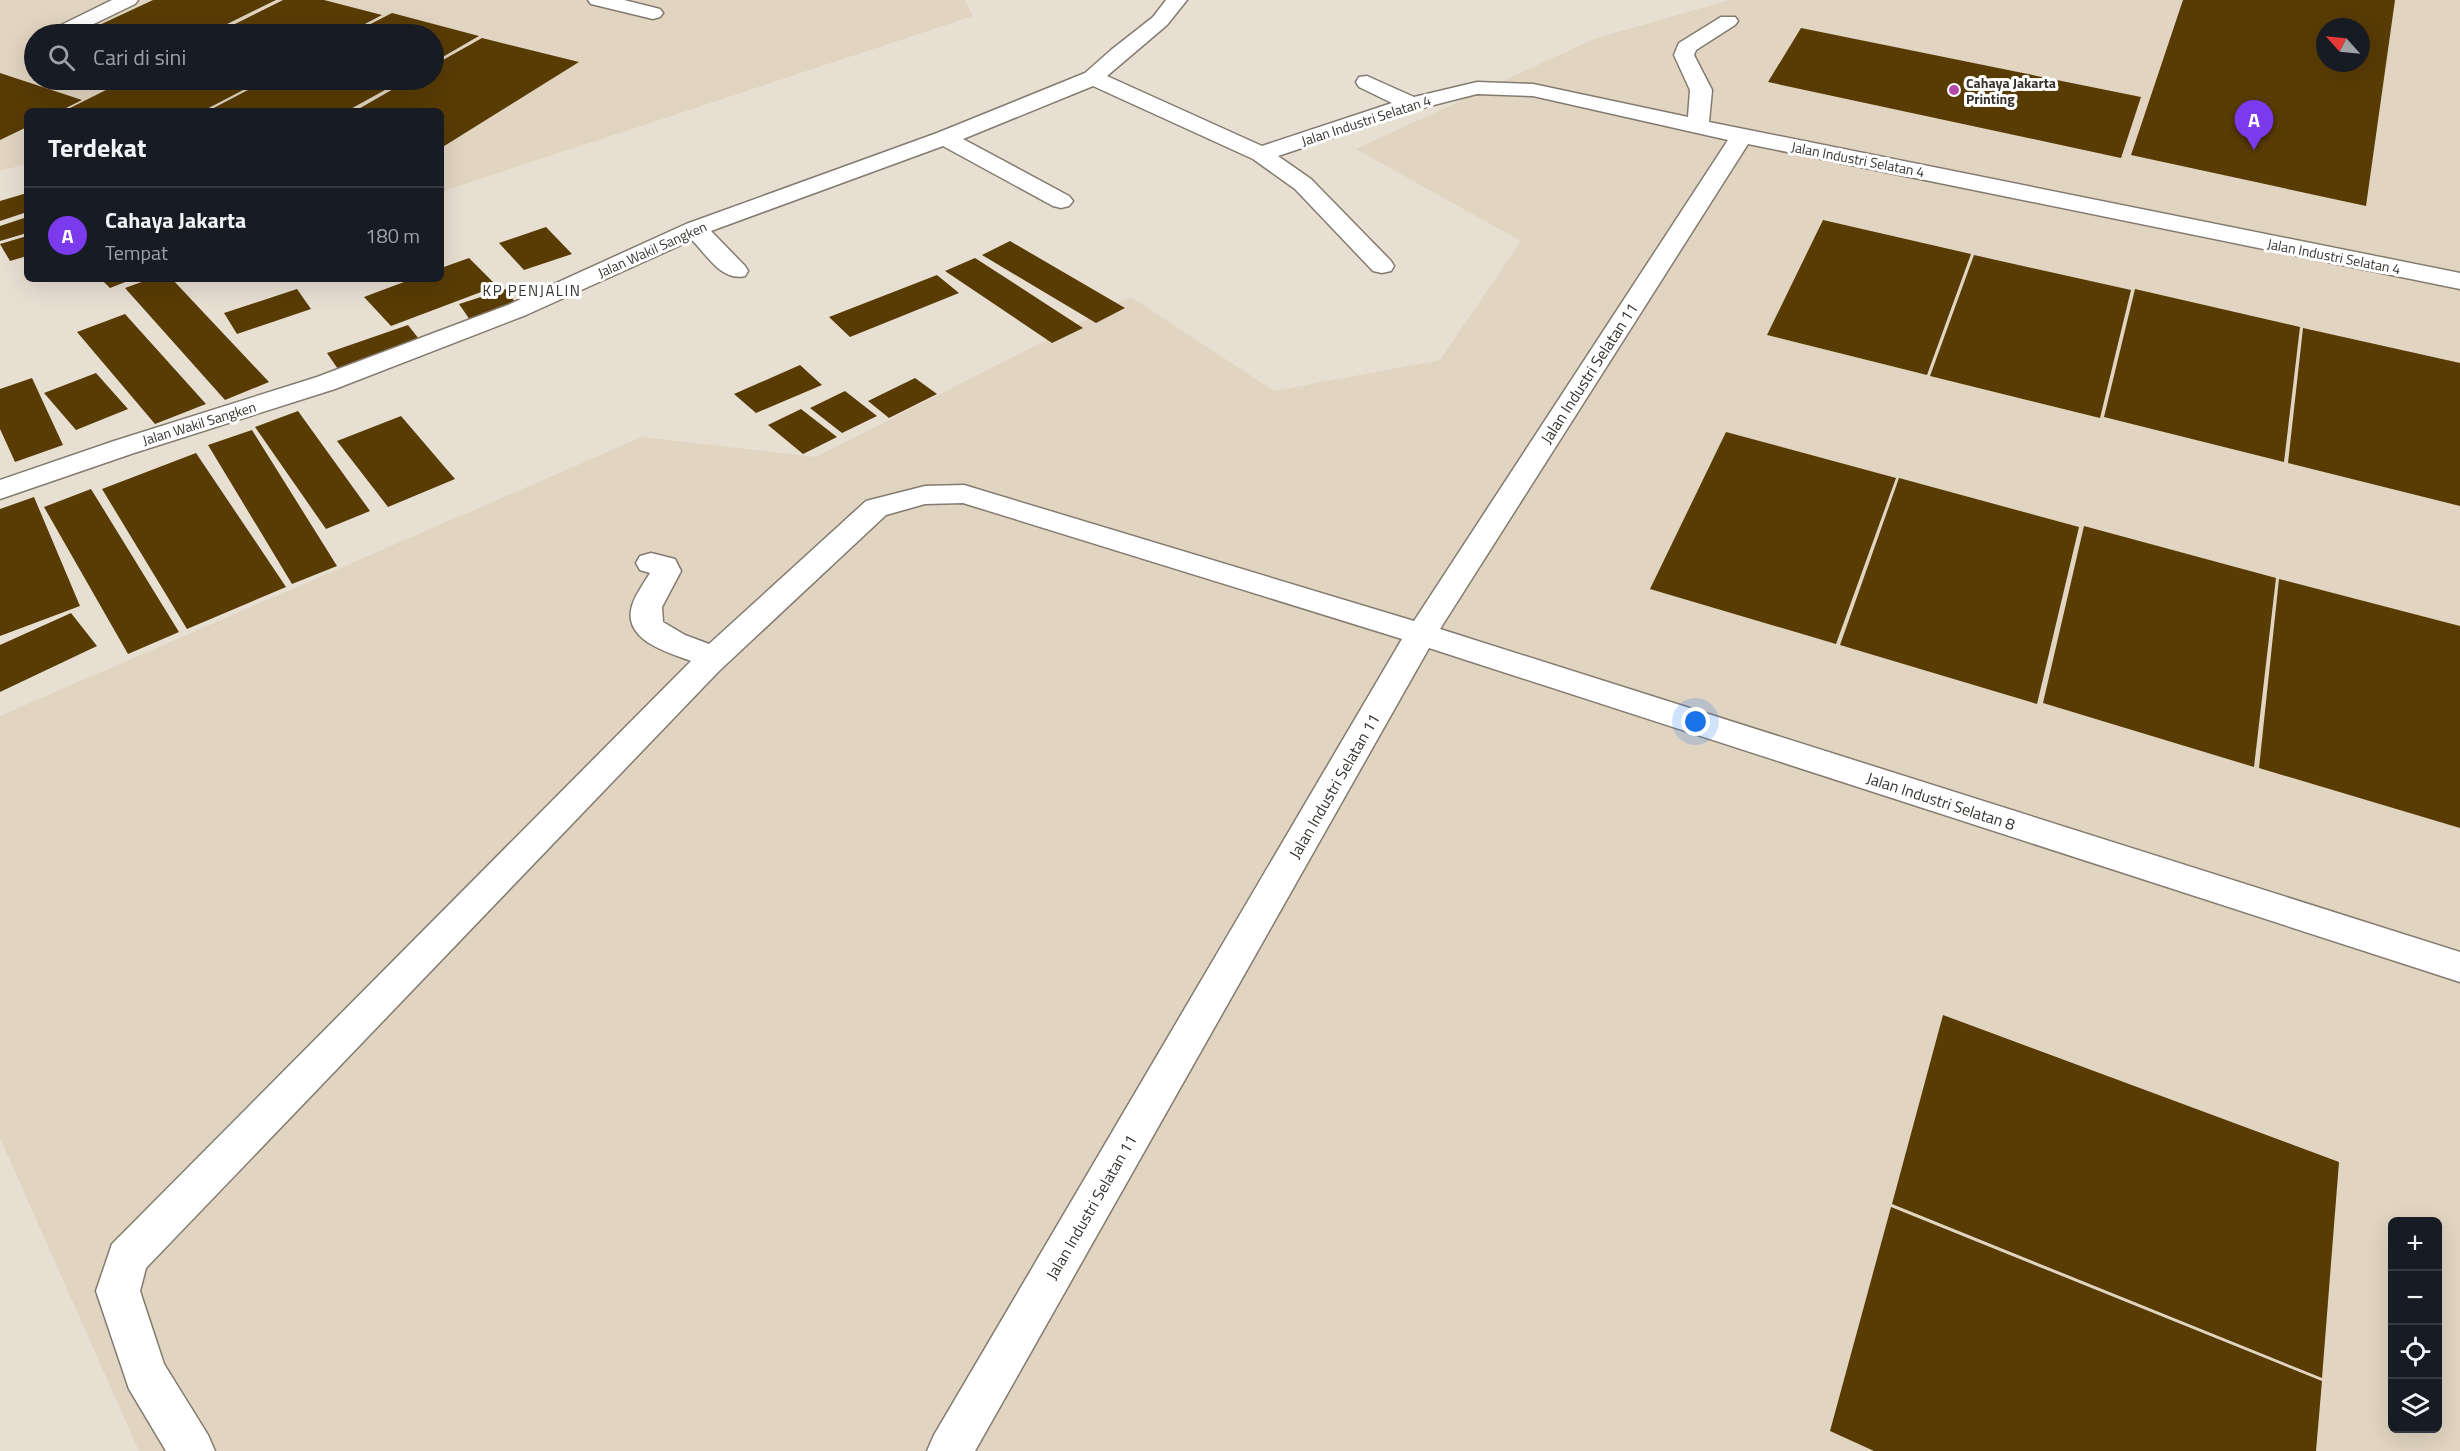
<!DOCTYPE html>
<html lang="id">
<meta charset="utf-8">
<style>
:root{--surface:#171b24;--page:#20242c;--text:#f1f3f6;--muted:#9ea1a6;--line:#363941;--accent:#7c3aed}
body{margin:0;font-family:"Titillium Web",sans-serif;background:var(--page);color:var(--text)}
.controls{position:absolute;right:18px;bottom:18px;display:grid;overflow:hidden;border-radius:9px;box-shadow:0 6px 24px #0002}
.controls button{width:54px;height:54px;display:grid;place-items:center;padding:0;border:0;border-bottom:2px solid var(--line);background:var(--surface);color:var(--text);font:30px sans-serif}
.compass{position:absolute;left:2316px;top:18px;width:54px;height:54px;border-radius:50%;background:var(--surface);box-shadow:0 6px 24px #0002;rotate:297deg}
.you{position:absolute;left:1696px;top:722px;width:21px;height:21px;margin:-15px;border:4px solid #fff;border-radius:50%;background:#1a73e8;box-shadow:0 0 0 9px #1a73e833}
.badge{display:grid;place-items:center;width:39px;height:39px;border-radius:50%;background:var(--accent);color:#fff;font-size:20px;font-weight:700}
.pin{position:absolute;translate:-50% -50px;filter:drop-shadow(0 2px 3px #0008)}
.pin::after{content:'';position:absolute;top:32px;width:21px;height:18px;background:inherit;clip-path:polygon(0 0,100% 0,50% 100%)}
.list{margin:0;padding:0;list-style:none}
h2{display:flex;justify-content:space-between;align-items:center;height:78px;margin:0;padding:0 24px;font-size:26px}
h2 small{font-size:20px;font-weight:400;color:var(--muted)}
.list li{display:grid;grid-template-columns:39px 1fr auto;gap:18px;align-items:center;box-sizing:border-box;height:96px;padding:0 24px;border-top:2px solid var(--line)}
.list b{display:block;font-size:22px;white-space:nowrap}
.list p{margin:0;font-size:20px;white-space:nowrap;color:var(--muted)}
.list em{font-size:20px;font-style:normal;color:var(--muted)}
.icon{flex:none;width:33px;height:33px;fill:none;stroke:currentColor;stroke-width:2;stroke-linecap:round;stroke-linejoin:round}
.map{position:relative;flex:none;width:2460px;height:1451px;overflow:hidden}
.search{position:absolute;background:var(--surface);box-shadow:0 6px 24px #0002;left:24px;top:24px;width:420px;height:66px;display:flex;align-items:center;gap:15px;box-sizing:border-box;padding:0 21px;border-radius:33px;color:var(--muted);font-size:22px}
.panel{position:absolute;background:var(--surface);box-shadow:0 6px 24px #0002;left:24px;top:108px;width:420px;height:174px;border-radius:9px}
.map>svg:first-child{display:block}
.built{fill:#e1d4c1;fill-rule:evenodd}
.building{fill:#593c04;fill-rule:evenodd}
.lines{fill:none;stroke-linecap:round;stroke-linejoin:round}
.minor-casing{stroke:#837b6f;stroke-width:3}
.minor{fill:#fff;fill-rule:evenodd}
.poi-dot{fill:#b448a8;stroke:#fff;stroke-width:2}
.labels{text-anchor:middle;dominant-baseline:central;stroke-width:6;stroke-linejoin:round;paint-order:stroke}
.far-poi-label{font-size:14px;font-weight:bold;fill:#37332f;stroke:#fff;text-anchor:start}
.far-street-label{font-size:14px;fill:#37332f;stroke:#fff}
.far-neighbourhood-label{font-size:15px;letter-spacing:1.5px;fill:#37332f;stroke:#fff}
.street-label{font-size:16px;fill:#37332f;stroke:#fff}
</style>
<div class="map">
<svg width="2460" height="1451" viewBox="0 0 2460 1451">
<rect width="100%" height="100%" fill="#e8dfd3"/>
<path class="built" d="M 0,0 L 965,0 L 973,16 L 441,192 L 441,111 L 27,111 L 27,164 L 0,171 ZM 34,34 L 434,34 L 434,80 L 34,80 Z
M 1729,0 L 2460,0 L 2460,1451 L 139,1451 L 0,1138 L 0,716 L 642,437 L 816,457 L 1131,297 L 1274,391 L 1440,360 L 1521,241 L 1356,149 L 1594,39 ZM 2325,27 L 2361,27 L 2361,63 L 2325,63 ZM 2392,1222 L 2438,1222 L 2438,1428 L 2392,1428 Z"/>
<path class="building" d="M 153,0 L 276,0 L 207,34 L 80,34 Z
M 283,0 L 324,0 L 382,15 L 346,34 L 215,34 Z
M 2183,0 L 2395,0 L 2366,206 L 2131,155 ZM 2325,27 L 2361,27 L 2361,63 L 2325,63 Z
M 392,13 L 479,36 L 434,62 L 434,34 L 351,34 Z
M 1801,28 L 2141,97 L 2121,158 L 1768,82 Z
M 482,38 L 579,62 L 441,148 L 441,111 L 355,111 L 409,80 L 434,80 L 434,65 Z
M 0,73 L 82,100 L 60,111 L 27,111 L 27,127 L 0,140 Z
M 126,80 L 262,80 L 203,111 L 64,111 Z
M 267,80 L 403,80 L 347,111 L 208,111 Z
M 27,193 L 27,212 L 0,221 L 0,201 Z
M 27,217 L 27,233 L 0,241 L 0,226 Z
M 1823,220 L 1971,254 L 1927,375 L 1767,335 Z
M 546,227 L 572,254 L 524,270 L 499,243 Z
M 27,236 L 27,256 L 10,261 L 0,244 Z
M 1010,241 L 1125,308 L 1096,323 L 982,255 Z
M 1974,255 L 2131,290 L 2100,418 L 1930,376 Z
M 469,258 L 497,286 L 391,326 L 364,297 L 412,279 L 441,279 L 441,268 Z
M 975,258 L 1083,328 L 1052,343 L 945,271 Z
M 937,275 L 959,293 L 850,337 L 829,317 Z
M 101,279 L 133,279 L 110,288 Z
M 150,279 L 172,279 L 269,382 L 225,400 L 125,288 Z
M 297,289 L 311,309 L 237,334 L 224,313 Z
M 506,289 L 517,305 L 470,320 L 459,304 Z
M 2135,289 L 2300,327 L 2284,462 L 2104,417 Z
M 125,314 L 206,404 L 155,424 L 77,332 Z
M 408,325 L 422,343 L 340,372 L 327,353 Z
M 2303,328 L 2460,363 L 2460,506 L 2288,463 Z
M 800,365 L 822,385 L 756,413 L 734,394 Z
M 96,373 L 128,409 L 76,430 L 44,393 Z
M 32,378 L 63,445 L 15,462 L 0,429 L 0,389 Z
M 915,378 L 937,394 L 889,418 L 868,401 Z
M 845,391 L 877,416 L 842,433 L 810,408 Z
M 801,409 L 837,437 L 803,454 L 768,425 Z
M 298,411 L 370,511 L 326,529 L 255,427 Z
M 401,416 L 455,479 L 388,507 L 337,441 Z
M 252,430 L 337,566 L 292,584 L 208,445 Z
M 1726,432 L 1896,478 L 1836,644 L 1650,589 Z
M 196,453 L 286,587 L 187,629 L 102,489 Z
M 1899,478 L 2079,527 L 2037,704 L 1840,645 Z
M 91,489 L 179,632 L 128,654 L 44,507 Z
M 34,497 L 80,606 L 0,636 L 0,509 Z
M 2084,526 L 2276,578 L 2254,767 L 2043,703 Z
M 2279,579 L 2460,626 L 2460,828 L 2259,768 Z
M 71,613 L 97,646 L 0,692 L 0,645 Z
M 1943,1015 L 2339,1162 L 2322,1378 L 1892,1204 Z
M 1891,1207 L 2322,1381 L 2316,1451 L 1874,1451 L 1830,1431 Z"/>
<g class="lines">
<defs>
<path id="minor" d="M 112,0 L 138,0 L 135,4 L 73,34 L 48,34 L 51,30 Z
M 588,0 L 624,0 L 660,9 L 663,13 L 660,17 L 653,19 L 591,4 Z
M 1166,0 L 1187,0 L 1167,25 L 1107,76 L 1262,146 L 1392,103 L 1359,87 L 1356,82 L 1359,77 L 1367,76 L 1414,97 L 1477,82 L 1533,84 L 1688,117 L 1690,90 L 1674,55 L 1679,43 L 1721,17 L 1735,17 L 1738,21 L 1735,25 L 1696,50 L 1694,55 L 1712,90 L 1709,122 L 2460,273 L 2460,289 L 1748,144 L 1440,629 L 2460,952 L 2460,982 L 1429,648 L 975,1451 L 927,1451 L 934,1435 L 1402,639 L 963,503 L 925,504 L 886,515 L 719,671 L 146,1268 L 140,1291 L 164,1364 L 208,1435 L 215,1451 L 166,1451 L 129,1389 L 96,1291 L 112,1244 L 691,661 C 667,652 622,640 632,606 C 635,595 644,583 650,573 L 640,570 L 636,563 L 640,556 L 651,553 L 675,559 L 681,571 L 662,607 L 663,622 L 685,635 L 709,644 L 866,501 L 925,486 L 964,485 L 1414,621 L 1728,140 L 1533,96 L 1477,94 L 1418,109 L 1278,156 L 1311,179 L 1391,261 L 1394,266 L 1391,271 L 1382,273 L 1373,271 L 1295,189 L 1253,159 L 1093,86 L 963,139 L 1069,196 L 1073,201 L 1069,206 L 1061,208 L 1053,206 L 943,146 L 711,231 L 745,266 L 748,271 L 745,276 C 722,282 706,254 692,240 L 526,315 L 335,389 L 134,453 L 0,499 L 0,480 L 114,441 L 317,377 L 508,305 L 686,224 L 937,133 L 1085,73 L 1111,50 L 1153,17 Z"/>
</defs>
<use href="#minor" class="minor-casing"/>
<use href="#minor" class="minor"/>
</g>
<circle class="poi-dot" cx="1954" cy="90" r="6"/>
<g class="labels">
<g class="far-poi-label">
<text x="1966" y="82">Cahaya Jakarta<tspan x="1966" dy="16">Printing</tspan></text>
</g>
<g class="far-street-label">
<text transform="translate(1366 120) rotate(-18)">Jalan Industri Selatan 4</text>
<text transform="translate(1858 159) rotate(11)">Jalan Industri Selatan 4</text>
<text transform="translate(652 249) rotate(-24)">Jalan Wakil Sangken</text>
<text transform="translate(2334 256) rotate(11)">Jalan Industri Selatan 4</text>
<text transform="translate(199 423) rotate(-17)">Jalan Wakil Sangken</text>
</g>
<g class="far-neighbourhood-label">
<text x="532" y="290">KP PENJALIN</text>
</g>
<g class="street-label">
<text transform="translate(1589 373) rotate(-57)">Jalan Industri Selatan 11</text>
<text transform="translate(1334 786) rotate(-60)">Jalan Industri Selatan 11</text>
<text transform="translate(1941 801) rotate(18)">Jalan Industri Selatan 8</text>
<text transform="translate(1091 1207) rotate(-60)">Jalan Industri Selatan 11</text>
</g>
</g>
</svg>
<div class="controls">
<button>+</button>
<button>−</button>
<button><svg class="icon" aria-label="locate" viewBox="0 0 24 24"><circle cx="12" cy="12" r="6"/><path d="M12 2v4M12 18v4M2 12h4M18 12h4"/></svg></button>
<button><svg class="icon" aria-label="layers" viewBox="0 0 24 24"><path d="M12 4l9 5-9 5-9-5zM3 14l9 5 9-5"/></svg></button>
</div>
<svg class="compass" viewBox="-18 -18 36 36"><path d="M0-13l5 13h-10z" fill="#e53935"/><path d="M0 13l5-13h-10z" fill="#9ea1a6"/></svg>
<div class="you"></div>
<div class="pin badge" style="left:2254px;top:150px">A</div>
<div class="search"><svg class="icon" aria-label="search" viewBox="0 0 24 24"><circle cx="10" cy="10" r="6"/><path d="M15 15l6 6"/></svg>Cari di sini</div>
<section class="panel">
<h2>Terdekat<small></small></h2>
<ul class="list">
<li><span class="badge">A</span><div><b>Cahaya Jakarta</b><p>Tempat</p></div><em>180 m</em></li>
</ul>
</section>
</div>
